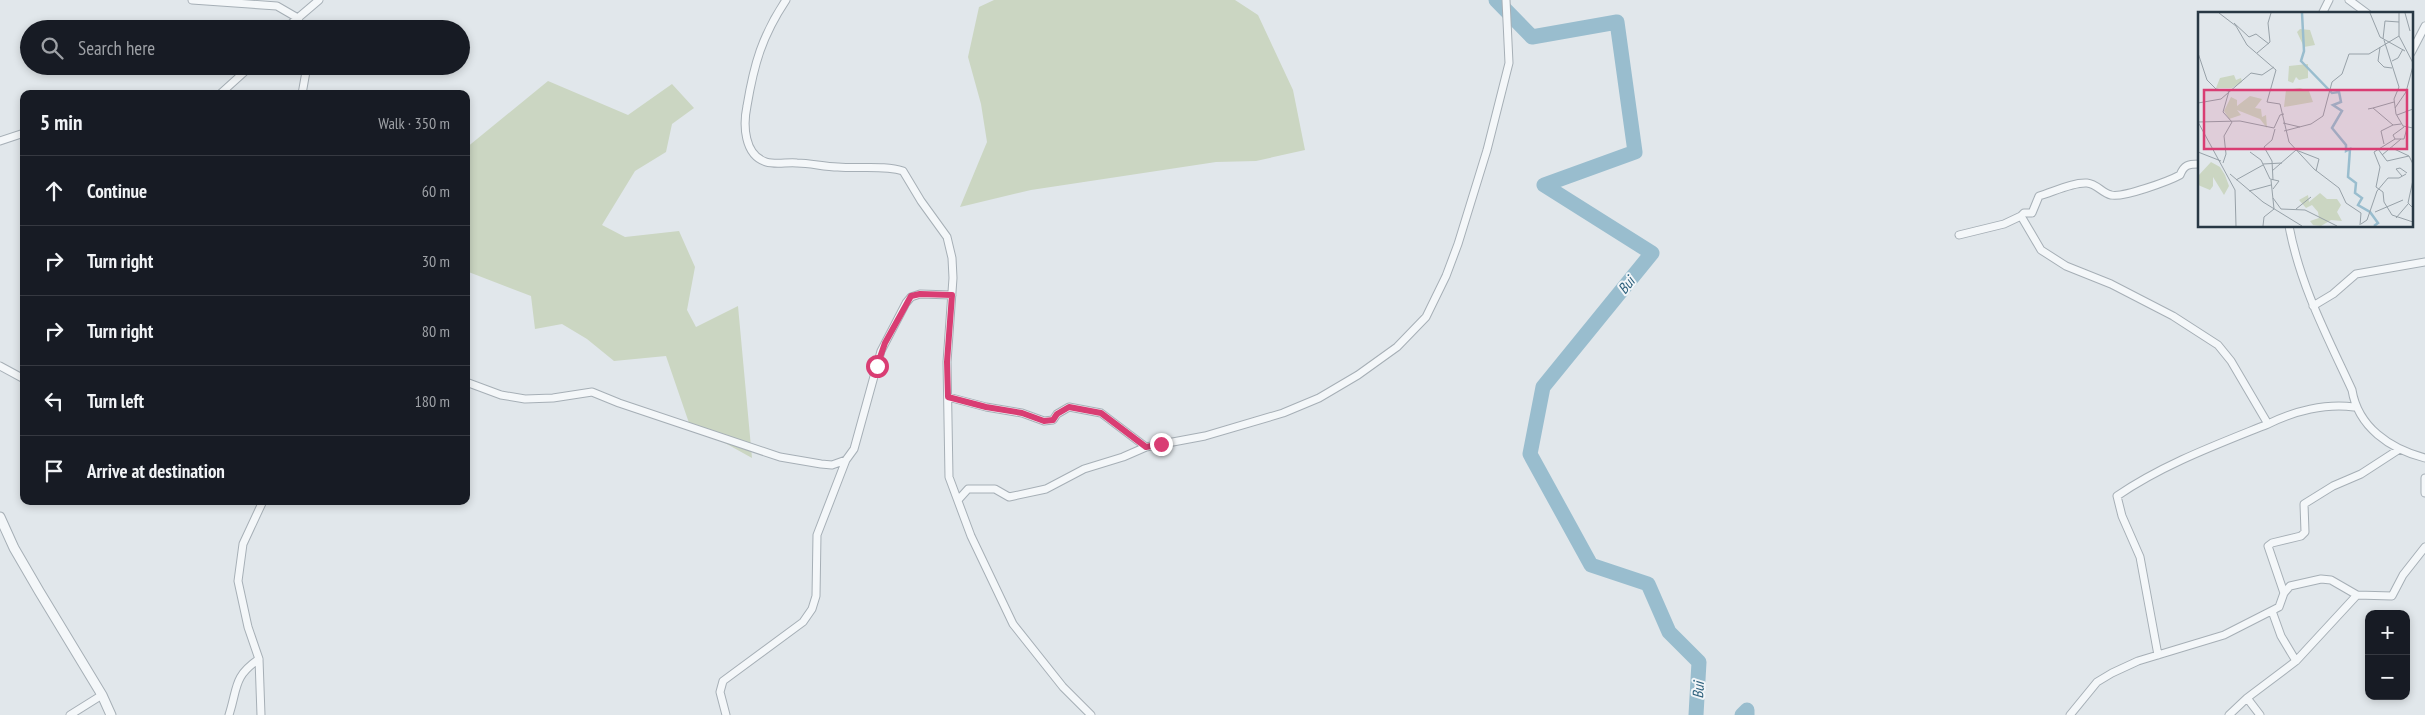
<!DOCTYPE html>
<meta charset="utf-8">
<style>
:root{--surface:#171b24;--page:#20242c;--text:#f1f3f6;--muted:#9ea1a6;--line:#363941}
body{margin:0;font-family:"PT Sans Narrow",sans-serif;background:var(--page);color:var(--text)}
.controls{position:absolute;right:15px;bottom:15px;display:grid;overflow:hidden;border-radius:10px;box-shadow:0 2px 8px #0003}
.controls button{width:45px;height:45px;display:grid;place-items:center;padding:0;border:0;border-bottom:1px solid var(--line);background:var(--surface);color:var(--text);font:25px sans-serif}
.stop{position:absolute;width:15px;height:15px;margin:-11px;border:4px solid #d93d73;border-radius:50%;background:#fff}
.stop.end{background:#d93d73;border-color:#fff;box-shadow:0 1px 5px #0008}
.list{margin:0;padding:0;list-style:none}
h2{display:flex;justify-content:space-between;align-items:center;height:65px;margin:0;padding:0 20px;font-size:21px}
h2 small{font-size:16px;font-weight:400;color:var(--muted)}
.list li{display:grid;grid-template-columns:32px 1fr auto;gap:15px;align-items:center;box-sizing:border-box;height:70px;padding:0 20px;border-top:1px solid var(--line)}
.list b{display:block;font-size:19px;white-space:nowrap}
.list em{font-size:16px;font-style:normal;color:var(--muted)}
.icon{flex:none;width:28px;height:28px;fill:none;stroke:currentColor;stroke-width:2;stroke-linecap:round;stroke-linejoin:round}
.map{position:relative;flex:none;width:2425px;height:715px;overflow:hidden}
.search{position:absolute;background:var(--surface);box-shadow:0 2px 8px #0003;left:20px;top:20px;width:450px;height:55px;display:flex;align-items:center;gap:12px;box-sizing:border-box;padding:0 18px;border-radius:28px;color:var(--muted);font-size:19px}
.panel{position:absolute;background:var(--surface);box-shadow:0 2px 8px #0003;left:20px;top:90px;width:450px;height:415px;border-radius:10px}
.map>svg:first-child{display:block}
.green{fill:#cbd6c2}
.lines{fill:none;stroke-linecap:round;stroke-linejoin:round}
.river{stroke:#99bdce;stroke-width:15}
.minor-casing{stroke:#a6afb6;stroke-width:9}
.tertiary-casing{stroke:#a6afb6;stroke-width:11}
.minor{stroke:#f4f7f9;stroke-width:7}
.tertiary{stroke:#f4f7f9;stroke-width:9}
.route{stroke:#d93d73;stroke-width:6}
.labels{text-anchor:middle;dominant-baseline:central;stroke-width:4;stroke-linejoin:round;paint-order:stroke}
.water-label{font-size:15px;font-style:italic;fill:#2e607c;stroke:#f1f5f8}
.inset-river{fill:none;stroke:#99bdce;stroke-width:2.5}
.inset-road{fill:none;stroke:#97a1a8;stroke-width:1}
.view{fill:#d93d73;fill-opacity:0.15;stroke:#d93d73;stroke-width:2.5}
.inset-edge{fill:none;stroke:#283844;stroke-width:2.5}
</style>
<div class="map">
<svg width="2425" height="715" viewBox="0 0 2425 715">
<rect width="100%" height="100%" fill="#e1e7eb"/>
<path class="green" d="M 994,0 L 1235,0 L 1258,15 L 1293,90 L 1305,150 L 1256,161 L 1216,162 L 1031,190 L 960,207 L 987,142 L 981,104 L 968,57 L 979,7 Z
M 548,81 L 628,115 L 672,84 L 694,108 L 672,124 L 666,152 L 635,171 L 602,225 L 625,237 L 679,231 L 695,267 L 687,310 L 696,327 L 738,306 L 752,458 L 689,423 L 666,356 L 614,361 L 587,339 L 562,324 L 535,329 L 531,296 L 466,271 L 466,148 Z"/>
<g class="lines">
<path class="river" d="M 1496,0 L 1532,37 L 1617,22 L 1635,152 L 1544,185 L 1652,253 L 1543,387 L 1530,454 L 1591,565 L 1648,584 L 1669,632 L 1699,662 L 1696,715
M 1742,715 L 1747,710 L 1747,715"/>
<defs>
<path id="minor" d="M 192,0 L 277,6 L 296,17 L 304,29
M 786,0 C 762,36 754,64 747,106 C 743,125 744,155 766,162 C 776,165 787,162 797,163 C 811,163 824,167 838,167 C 859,169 884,165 903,171 L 921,201 L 947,237 L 952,258 L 953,278 L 947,362 L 949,477 L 971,536 L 1013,624 L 1063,687 L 1091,715
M 2349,0 L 2368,14
M 2322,14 L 2329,0
M 285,29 L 319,0
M 2411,53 L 2425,26
M 220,94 L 251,66
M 302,94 L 307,66
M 0,141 L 24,133
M 2021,216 L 2024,213 L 2032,213 L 2039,196 C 2053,192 2073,182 2087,183 C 2097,184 2102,193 2111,195 C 2123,198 2169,181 2180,175 C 2184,165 2188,164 2199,164
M 2289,226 C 2300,285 2327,336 2352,390 C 2358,427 2390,449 2425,458
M 1959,235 L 2004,224 L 2021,216 L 2041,250 L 2066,266 L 2111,284 L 2173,316 L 2218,345 L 2231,361 L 2268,424 C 2294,411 2326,403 2354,407
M 2313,306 L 2333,294 L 2356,274 L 2425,262
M 0,366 L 24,379
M 466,382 L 501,395 L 525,399 L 553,398 L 592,392 L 619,403 L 780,457 L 821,464 L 832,465 L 846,460 L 854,449 L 881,351 L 906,303 L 911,297 L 920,294 L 952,295
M 948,397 L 986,407 L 1022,413 L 1044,421 L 1053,420 L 1057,414 L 1069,407 L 1101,413 L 1146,447
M 2425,478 L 2425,493
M 959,499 L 968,489 L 995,489 L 1009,497 L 1046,489 L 1084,469 L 1123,457 L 1146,447 L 1205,436 L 1283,413 L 1319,398 L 1358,375 L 1397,347 L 1426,317 L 1446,276 L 1458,244 L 1487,150 L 1509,63 L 1506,0
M 2284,593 L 2268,546 L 2272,543 L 2301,536 L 2305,532 L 2304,504 L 2333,486 L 2361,474 L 2398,450
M 2272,611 L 2281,636 L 2296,661
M 2158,655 L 2140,557 L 2122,516 L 2117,496 C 2164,464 2216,445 2268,424
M 2247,698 L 2260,715
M 70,715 L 102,695
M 229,715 C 238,687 233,677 259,659
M 261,715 L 259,659 L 248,627 L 238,581 L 243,544 L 263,501
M 726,715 L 720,692 L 723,681 L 803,622 L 812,609 L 816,596 L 817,535 L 846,460
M 2070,715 L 2097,682 L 2112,673 L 2138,661 L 2224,635 L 2279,607 L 2284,593 L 2290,586 L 2321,579 L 2331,580 L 2357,595 L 2392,596 L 2403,575 L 2425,547
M 2229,715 L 2247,698 L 2296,661 L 2357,595"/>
<path id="tertiary" d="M 0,517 L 14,548 L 39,591 L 102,695 L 111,715"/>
</defs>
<use href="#minor" class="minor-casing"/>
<use href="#tertiary" class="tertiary-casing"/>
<use href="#minor" class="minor"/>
<use href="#tertiary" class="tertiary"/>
</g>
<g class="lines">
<path class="route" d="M 877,366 L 885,343 L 911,296 L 920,294 L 952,295 L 947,362 L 948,397 L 986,407 L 1022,413 L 1044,421 L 1053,420 L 1057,414 L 1069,407 L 1101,413 L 1146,447 L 1161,444"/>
</g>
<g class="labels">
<g class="water-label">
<text transform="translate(1626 285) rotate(-51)">Bui</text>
<text transform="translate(1698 690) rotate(-87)">Bui</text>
</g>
</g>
<g transform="translate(2198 12)">
<rect width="215" height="215" fill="#e1e7eb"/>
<path d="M 102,17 L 112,18 L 117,33 L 106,35 L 99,20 ZM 110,52 L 110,66 L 101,68 L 98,65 L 95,71 L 90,69 L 91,54 ZM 36,63 L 38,68 L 43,66 L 44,70 L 34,76 L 18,76 L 22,66 ZM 102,76 L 111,79 L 115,90 L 86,95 L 88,78 ZM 52,84 L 64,87 L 57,96 L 63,97 L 64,105 L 68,103 L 69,116 L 62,107 L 39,98 L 43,103 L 31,107 L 26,99 L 33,85 L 39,88 L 39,94 ZM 13,150 L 22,155 L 27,163 L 31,174 L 26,183 L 15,165 L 15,174 L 12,178 L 0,173 L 0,164 ZM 122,181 L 129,187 L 139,187 L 143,193 L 139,200 L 144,209 L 133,208 L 123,214 L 115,213 L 112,209 L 121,206 L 120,200 L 114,193 L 108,196 L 101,188 L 110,183 L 111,190 Z" fill="#cbd6c2"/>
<path class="inset-river" d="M 104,1 L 106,39 L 103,49 L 134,81 L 141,80 L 143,90 L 135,93 L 144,99 L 134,116 L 148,133 L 148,139 L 152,137 L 150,165 L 158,171 L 157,181 L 164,186 L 160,193 L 172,200 L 180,211 L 176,214"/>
<path class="inset-road" d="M 21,1 L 38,14 L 49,33 L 78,58 L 69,90 L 82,92 L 91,130 L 116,157 L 141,176 L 148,191 L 163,201 L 162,213M 172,1 L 182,25 L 207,39M 201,1 L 201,24 L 215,51M 207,1 L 212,19M 36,11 L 51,25 L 58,22 L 71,32M 185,27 L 187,9 L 201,10M 186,28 L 201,75 L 196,87 L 198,102 L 205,114 L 215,116M 182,35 L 180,49 L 186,55 L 194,56M 0,41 L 9,68 L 18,77 L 31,79M 59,41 L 72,30 L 70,11 L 73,1M 194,49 L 200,46 L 205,37M 31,79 L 25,100 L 34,110M 0,91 L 23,87 L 53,61 L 64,63 L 76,55M 175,96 L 196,90M 197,96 L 208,80 L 215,54M 170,97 L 175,96 L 195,113 L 203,112M 199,103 L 215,97M 85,111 L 102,115M 209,116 L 206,127 L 197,127 L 176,140 L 182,155 L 178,175 L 185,180 L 186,190 L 194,203 L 215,210M 86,119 L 113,112 L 125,104 L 134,70 L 144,62 L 151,42 L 171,42 L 201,24M 197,127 L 195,123 L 206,115M 186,132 L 183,119 L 195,113M 194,136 L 211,144 L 215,152M 180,137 L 189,149 L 211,144M 0,140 L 23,149M 52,140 L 63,148 L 72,167 L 81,169 L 75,177M 184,143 L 203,127M 25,151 L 28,142 L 26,124 L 34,110M 65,152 L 84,151M 74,159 L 98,138 L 121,147 L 118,159M 32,162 L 65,190 L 104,214M 204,164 L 198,157 L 202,156 L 209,161M 38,168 L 65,153M 73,168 L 76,197M 75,168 L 74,149 L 66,135 L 74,128 L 77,117M 215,168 L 210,191 L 215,196M 51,179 L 73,173M 75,186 L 83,197 L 107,198 L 139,214M 98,197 L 113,185M 177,200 L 205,188M 198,206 L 210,192M 163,212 L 169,208 L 179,179 L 190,166 L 201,166 L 208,162M 38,214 L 37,178 L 0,110 L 42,109 L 76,116 L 82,103 L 86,102M 65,214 L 66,205 L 76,197"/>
<path class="view" d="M 6,78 L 209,78 L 209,137 L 6,137 Z"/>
<rect width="215" height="215" class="inset-edge"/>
</g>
</svg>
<div class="controls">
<button>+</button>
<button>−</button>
</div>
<div class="stop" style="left:877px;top:366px"></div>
<div class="stop end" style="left:1161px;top:444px"></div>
<div class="search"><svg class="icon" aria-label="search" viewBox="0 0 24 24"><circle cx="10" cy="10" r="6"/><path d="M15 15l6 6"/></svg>Search here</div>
<section class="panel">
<h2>5 min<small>Walk · 350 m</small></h2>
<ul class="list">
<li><svg class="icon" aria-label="ahead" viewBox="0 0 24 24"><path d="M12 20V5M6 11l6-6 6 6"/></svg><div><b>Continue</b></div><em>60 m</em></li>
<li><svg class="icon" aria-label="right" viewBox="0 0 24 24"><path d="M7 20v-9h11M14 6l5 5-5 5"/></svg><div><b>Turn right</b></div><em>30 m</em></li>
<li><svg class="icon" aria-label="right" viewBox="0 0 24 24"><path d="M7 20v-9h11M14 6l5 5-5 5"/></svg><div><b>Turn right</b></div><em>80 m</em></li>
<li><svg class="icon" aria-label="left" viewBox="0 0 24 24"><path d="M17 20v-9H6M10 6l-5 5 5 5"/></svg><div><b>Turn left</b></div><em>180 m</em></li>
<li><svg class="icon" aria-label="arrive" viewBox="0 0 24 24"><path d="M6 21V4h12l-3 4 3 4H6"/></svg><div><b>Arrive at destination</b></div></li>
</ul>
</section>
</div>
